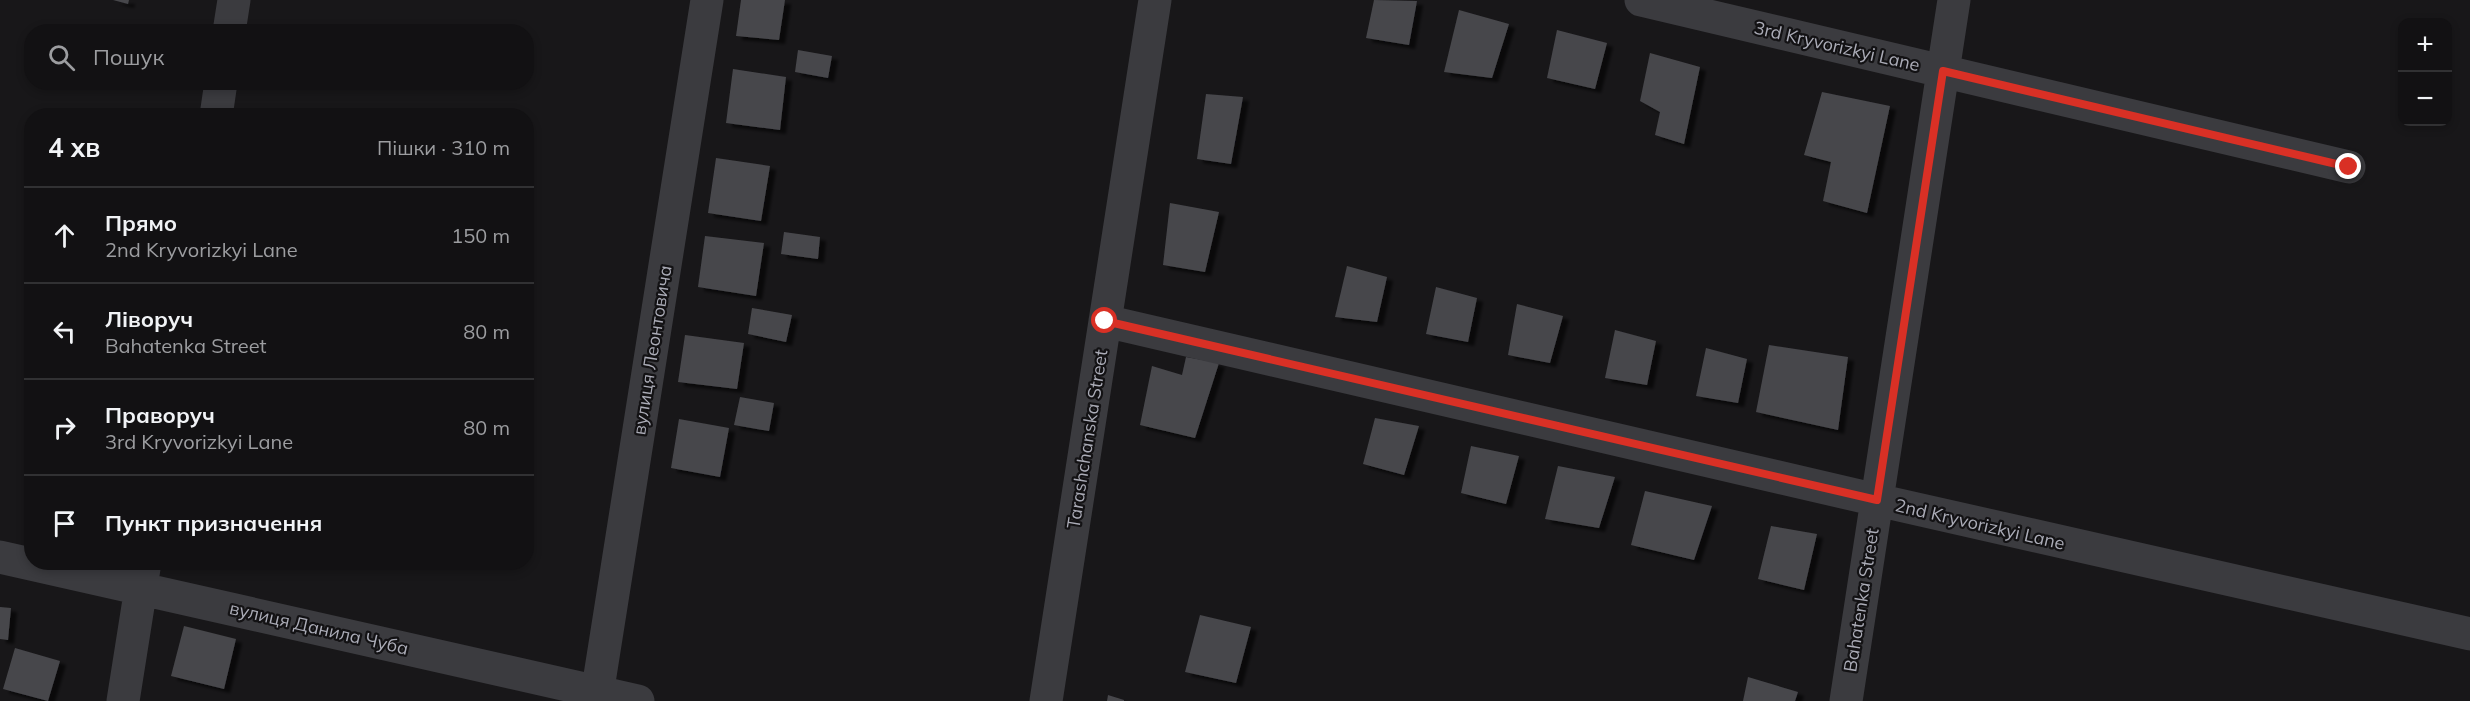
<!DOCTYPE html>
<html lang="uk">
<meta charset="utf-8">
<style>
:root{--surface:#121113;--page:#1b1a1c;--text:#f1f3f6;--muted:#9c9da0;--line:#313133}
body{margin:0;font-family:Mulish,sans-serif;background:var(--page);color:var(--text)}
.controls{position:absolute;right:18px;top:18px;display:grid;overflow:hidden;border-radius:12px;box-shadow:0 3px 9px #0003}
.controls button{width:54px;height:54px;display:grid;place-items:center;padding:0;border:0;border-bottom:2px solid var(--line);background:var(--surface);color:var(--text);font:30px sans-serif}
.stop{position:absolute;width:18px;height:18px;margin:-14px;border:4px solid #d93025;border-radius:50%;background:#fff}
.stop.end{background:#d93025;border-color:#fff;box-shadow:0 2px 6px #0008}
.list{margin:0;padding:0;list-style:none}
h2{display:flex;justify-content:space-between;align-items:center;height:78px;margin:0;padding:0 24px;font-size:26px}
h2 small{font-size:20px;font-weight:400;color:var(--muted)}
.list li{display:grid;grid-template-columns:39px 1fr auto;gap:18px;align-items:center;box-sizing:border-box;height:96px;padding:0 24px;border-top:2px solid var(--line)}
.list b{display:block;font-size:22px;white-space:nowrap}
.list p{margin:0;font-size:20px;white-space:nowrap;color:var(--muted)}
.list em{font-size:20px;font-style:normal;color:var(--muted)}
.icon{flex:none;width:33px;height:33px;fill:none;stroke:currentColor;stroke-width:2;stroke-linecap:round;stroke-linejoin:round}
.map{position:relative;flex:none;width:2470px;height:701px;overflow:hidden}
.search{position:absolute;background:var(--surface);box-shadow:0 3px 9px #0003;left:24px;top:24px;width:510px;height:66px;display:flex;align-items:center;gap:15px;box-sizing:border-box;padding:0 21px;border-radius:24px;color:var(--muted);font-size:22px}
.panel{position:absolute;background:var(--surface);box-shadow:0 3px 9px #0003;left:24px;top:108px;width:510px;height:462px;border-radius:24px}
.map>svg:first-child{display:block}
.building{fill:#47474b;filter:url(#shadow)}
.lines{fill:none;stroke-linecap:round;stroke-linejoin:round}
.minor{stroke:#3b3b3f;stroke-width:33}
.route{stroke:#d93025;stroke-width:8}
.labels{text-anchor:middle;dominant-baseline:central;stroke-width:4.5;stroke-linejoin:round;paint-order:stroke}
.street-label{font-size:18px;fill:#abacb7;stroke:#131214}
</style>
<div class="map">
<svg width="2470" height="701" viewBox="0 0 2470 701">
<defs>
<filter id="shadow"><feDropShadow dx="6" dy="4" stdDeviation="1.5" flood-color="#0009"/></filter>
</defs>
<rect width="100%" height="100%" fill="#181719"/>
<path class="building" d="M 113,0 L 129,0 L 128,4 Z
M 741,0 L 785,0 L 779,40 L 736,36 Z
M 1374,0 L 1417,1 L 1409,45 L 1366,38 Z
M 1459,10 L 1509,24 L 1492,78 L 1444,72 Z
M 1557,30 L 1607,43 L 1595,89 L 1547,78 Z
M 798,50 L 832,56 L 828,78 L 795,72 Z
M 1650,53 L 1700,67 L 1684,144 L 1655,135 L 1660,112 L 1640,101 Z
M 733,69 L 786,77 L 780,130 L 726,123 Z
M 1822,92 L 1890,106 L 1867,213 L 1823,201 L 1831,162 L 1804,155 Z
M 1206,94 L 1243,97 L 1231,164 L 1197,159 Z
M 716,158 L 770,166 L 761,221 L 708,213 Z
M 1170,203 L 1219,212 L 1205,272 L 1163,265 Z
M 784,232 L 820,237 L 818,259 L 781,254 Z
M 705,236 L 764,243 L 756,296 L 698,287 Z
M 1347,266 L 1387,277 L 1377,322 L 1335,317 Z
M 1436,287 L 1477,298 L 1468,342 L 1426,334 Z
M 1517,304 L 1563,316 L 1550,363 L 1508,355 Z
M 752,308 L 792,315 L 786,342 L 748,334 Z
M 1615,330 L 1656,341 L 1647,385 L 1605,378 Z
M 685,335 L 744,343 L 737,389 L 678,382 Z
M 1769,345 L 1848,357 L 1838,430 L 1756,412 Z
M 1706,348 L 1747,359 L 1738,403 L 1696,396 Z
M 1186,357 L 1219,363 L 1195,438 L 1140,425 L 1152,366 L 1182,375 Z
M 740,397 L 774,403 L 769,431 L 734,425 Z
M 1375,418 L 1419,426 L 1404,475 L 1363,464 Z
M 679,419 L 729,428 L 720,477 L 671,468 Z
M 1471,446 L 1519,456 L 1506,504 L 1461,493 Z
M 1558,466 L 1615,477 L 1599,528 L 1545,519 Z
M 1645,491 L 1712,506 L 1694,560 L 1631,545 Z
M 1771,526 L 1817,534 L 1804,590 L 1758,579 Z
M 0,607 L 11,608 L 8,640 L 0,639 Z
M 1200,615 L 1251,627 L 1236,683 L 1185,672 Z
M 184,626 L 236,639 L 224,689 L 171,676 Z
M 15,648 L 60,661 L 48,701 L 3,689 Z
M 1748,677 L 1798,692 L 1795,701 L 1743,701 Z
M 1108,695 L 1124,700 L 1124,701 L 1107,701 Z"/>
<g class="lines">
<path class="minor" d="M 1641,0 L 2349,167
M 229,32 L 234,0
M 216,116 L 221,82
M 1105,321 L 1877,500 L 2470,634
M 0,557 L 638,701
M 123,701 L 145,562
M 596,701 L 707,0
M 1046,701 L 1155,0
M 1846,701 L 1954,0"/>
</g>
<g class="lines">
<path class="route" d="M 1105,321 L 1877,500 L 1943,71 L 2349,167"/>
</g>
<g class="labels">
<g class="street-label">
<text transform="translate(1837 46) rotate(13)">3rd Kryvorizkyi Lane</text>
<text transform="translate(652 350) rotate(-81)">вулиця Леонтовича</text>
<text transform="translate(1087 439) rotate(-81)">Tarashchanska Street</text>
<text transform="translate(1980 524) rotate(13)">2nd Kryvorizkyi Lane</text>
<text transform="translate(1861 600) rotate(-81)">Bahatenka Street</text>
<text transform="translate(319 628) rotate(13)">вулиця Данила Чуба</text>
</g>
</g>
</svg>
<div class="controls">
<button>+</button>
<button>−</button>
</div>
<div class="stop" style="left:1105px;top:321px"></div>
<div class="stop end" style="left:2349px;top:167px"></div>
<div class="search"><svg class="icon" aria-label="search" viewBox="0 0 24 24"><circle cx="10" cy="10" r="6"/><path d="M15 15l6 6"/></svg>Пошук</div>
<section class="panel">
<h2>4 хв<small>Пішки · 310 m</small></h2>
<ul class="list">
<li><svg class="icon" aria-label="ahead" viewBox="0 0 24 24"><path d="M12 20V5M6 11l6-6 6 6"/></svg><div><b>Прямо</b><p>2nd Kryvorizkyi Lane</p></div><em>150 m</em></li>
<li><svg class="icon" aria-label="left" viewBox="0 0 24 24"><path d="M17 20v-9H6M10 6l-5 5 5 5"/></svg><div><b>Ліворуч</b><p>Bahatenka Street</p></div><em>80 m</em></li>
<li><svg class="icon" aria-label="right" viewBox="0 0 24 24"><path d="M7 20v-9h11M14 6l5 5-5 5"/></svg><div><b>Праворуч</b><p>3rd Kryvorizkyi Lane</p></div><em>80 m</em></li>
<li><svg class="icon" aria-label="arrive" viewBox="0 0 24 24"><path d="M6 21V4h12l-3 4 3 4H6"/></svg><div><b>Пункт призначення</b></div></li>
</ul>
</section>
</div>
